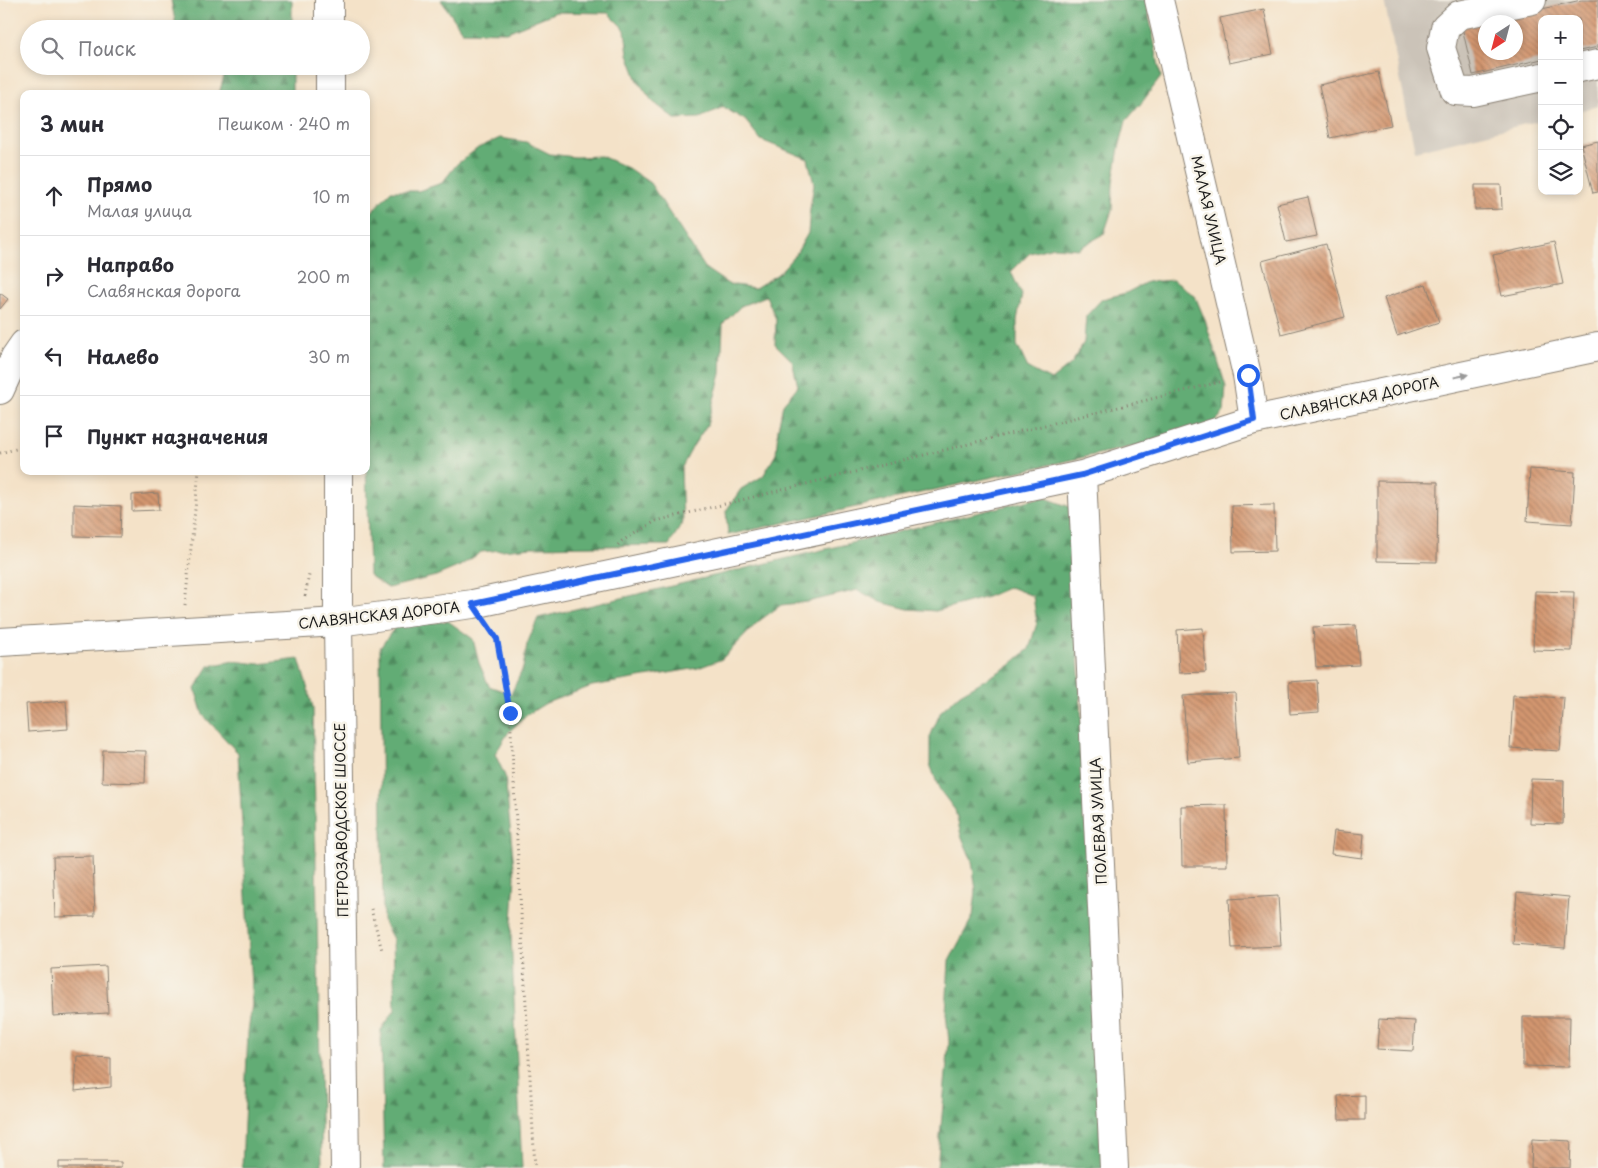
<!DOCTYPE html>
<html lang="ru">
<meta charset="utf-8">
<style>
:root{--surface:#fff;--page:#f2f2f3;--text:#2b2b33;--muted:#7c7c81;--line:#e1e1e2}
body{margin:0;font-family:"Playpen Sans",sans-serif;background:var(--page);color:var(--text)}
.controls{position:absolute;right:15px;top:15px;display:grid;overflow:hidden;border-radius:10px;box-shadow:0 2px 8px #0003}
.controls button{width:45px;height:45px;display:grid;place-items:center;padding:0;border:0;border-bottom:1px solid var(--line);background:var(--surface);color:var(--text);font:25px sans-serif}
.compass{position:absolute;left:1478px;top:15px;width:45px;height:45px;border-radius:50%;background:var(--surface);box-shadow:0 2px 8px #0003;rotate:216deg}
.stop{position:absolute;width:15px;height:15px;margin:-11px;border:4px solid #2563eb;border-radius:50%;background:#fff}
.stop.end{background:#2563eb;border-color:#fff;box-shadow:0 1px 5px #0008}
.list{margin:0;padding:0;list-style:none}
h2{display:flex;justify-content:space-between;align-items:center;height:65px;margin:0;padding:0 20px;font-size:21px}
h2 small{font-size:16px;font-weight:400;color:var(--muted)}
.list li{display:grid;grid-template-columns:32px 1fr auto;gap:15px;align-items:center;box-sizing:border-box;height:80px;padding:0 20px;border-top:1px solid var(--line)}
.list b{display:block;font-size:19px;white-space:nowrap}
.list p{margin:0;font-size:16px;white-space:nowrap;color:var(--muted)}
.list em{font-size:16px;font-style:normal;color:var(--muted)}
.icon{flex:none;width:28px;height:28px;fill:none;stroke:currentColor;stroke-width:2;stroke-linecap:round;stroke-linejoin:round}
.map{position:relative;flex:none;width:1598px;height:1168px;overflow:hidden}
.search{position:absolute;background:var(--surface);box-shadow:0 2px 8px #0003;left:20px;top:20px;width:350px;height:55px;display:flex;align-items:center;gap:12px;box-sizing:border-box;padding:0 18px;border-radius:28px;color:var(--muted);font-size:19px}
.panel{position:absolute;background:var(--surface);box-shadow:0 2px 8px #0003;left:20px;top:90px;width:350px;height:385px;border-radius:10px}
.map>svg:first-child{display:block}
.industrial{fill:#cbc3b8;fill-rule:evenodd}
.forest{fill:url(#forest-firs);stroke:#3f6448}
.building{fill:url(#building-back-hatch)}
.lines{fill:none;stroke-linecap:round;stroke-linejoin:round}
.minor-casing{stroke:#887f72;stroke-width:30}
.major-casing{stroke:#887f72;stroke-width:30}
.path{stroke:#887f72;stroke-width:3;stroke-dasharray:1 4;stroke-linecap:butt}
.minor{stroke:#fff;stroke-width:28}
.major{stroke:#fff;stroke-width:28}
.oneway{fill:#999}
.route{stroke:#2563eb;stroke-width:6}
.labels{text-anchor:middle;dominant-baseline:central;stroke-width:5;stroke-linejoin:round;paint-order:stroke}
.street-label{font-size:14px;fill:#1c1c1c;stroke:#f7f3e8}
</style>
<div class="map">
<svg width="1598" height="1168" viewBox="0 0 1598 1168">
<defs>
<pattern id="forest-firs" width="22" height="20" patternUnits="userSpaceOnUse" patternTransform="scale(1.25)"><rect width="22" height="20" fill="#62ac75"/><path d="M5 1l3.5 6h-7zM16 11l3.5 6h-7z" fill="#508b5f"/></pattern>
<pattern id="building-back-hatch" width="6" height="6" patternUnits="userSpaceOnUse" patternTransform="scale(1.25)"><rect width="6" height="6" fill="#d39670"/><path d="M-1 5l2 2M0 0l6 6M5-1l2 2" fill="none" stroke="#aa7a5b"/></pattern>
</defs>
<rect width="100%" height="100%" fill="#f7f3e8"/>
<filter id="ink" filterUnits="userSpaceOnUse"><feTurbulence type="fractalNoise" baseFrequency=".02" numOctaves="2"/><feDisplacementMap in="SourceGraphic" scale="10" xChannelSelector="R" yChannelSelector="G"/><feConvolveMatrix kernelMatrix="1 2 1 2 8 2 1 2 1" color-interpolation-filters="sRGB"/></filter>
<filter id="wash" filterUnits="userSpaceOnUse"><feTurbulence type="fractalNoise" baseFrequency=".0096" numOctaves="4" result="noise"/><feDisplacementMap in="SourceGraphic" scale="20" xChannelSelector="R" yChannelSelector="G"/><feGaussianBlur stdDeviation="1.12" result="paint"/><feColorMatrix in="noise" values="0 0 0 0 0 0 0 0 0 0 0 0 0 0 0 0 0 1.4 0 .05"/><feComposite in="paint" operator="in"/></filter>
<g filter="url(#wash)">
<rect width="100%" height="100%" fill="#f4e2c8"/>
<path class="industrial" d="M 1384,0 L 1598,0 L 1598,106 L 1579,111 L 1579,19 L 1542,19 L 1542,120 L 1415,151 ZM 1486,22 L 1516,22 L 1516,52 L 1486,52 Z"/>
<path class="forest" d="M 171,0 L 292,0 L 292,29 L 179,29 L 175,21 Z
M 441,0 L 1146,0 L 1161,77 L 1143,101 L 1126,121 L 1119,148 L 1113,182 L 1112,210 L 1104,234 L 1078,249 L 1054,247 L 1030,253 L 1011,272 L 1022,295 L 1017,320 L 1017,345 L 1028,368 L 1051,380 L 1072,363 L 1084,342 L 1086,316 L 1102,299 L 1126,293 L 1147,282 L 1173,280 L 1195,296 L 1205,320 L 1226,387 L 1224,412 L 1208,430 L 728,535 L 726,511 L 741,489 L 763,476 L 776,454 L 778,429 L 783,404 L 798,386 L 792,361 L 775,344 L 776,319 L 766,296 L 741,306 L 723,324 L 721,374 L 707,425 L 693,446 L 681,469 L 683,522 L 669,545 L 532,547 L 481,552 L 460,566 L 436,576 L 388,588 L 369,575 L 366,466 L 366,220 L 374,209 L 391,191 L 418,191 L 442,183 L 457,164 L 478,148 L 500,138 L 526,142 L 550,154 L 575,157 L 601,156 L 628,168 L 650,183 L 706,269 L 728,284 L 755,288 L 778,274 L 796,254 L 808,233 L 810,209 L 814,184 L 808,159 L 761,140 L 745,120 L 723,107 L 700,118 L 675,119 L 652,101 L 638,81 L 628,54 L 625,30 L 608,13 L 556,12 L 507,32 L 462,31 Z
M 227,66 L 292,66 L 292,94 L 219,94 Z
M 1043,497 L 1070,507 L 1106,1168 L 937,1168 L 949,1042 L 946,1013 L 949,961 L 973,916 L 976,891 L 972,861 L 961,835 L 955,810 L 939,789 L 930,764 L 930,737 L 941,711 L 960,694 L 1009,666 L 1029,649 L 1037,623 L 1033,596 L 1010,587 L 987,597 L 936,611 L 908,609 L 880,602 L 858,590 L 807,602 L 781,605 L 759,621 L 722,659 L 698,668 L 592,686 L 546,703 L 525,716 L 508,733 L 495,754 L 505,776 L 515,877 L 511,935 L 522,1168 L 384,1168 L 381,1030 L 395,1010 L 393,939 L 383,921 L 380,648 L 395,627 L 448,621 L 473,639 L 479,663 L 489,686 L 511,694 L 523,668 L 527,644 L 538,618 Z
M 299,659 L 313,707 L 322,1168 L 242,1168 L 248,1032 L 252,1004 L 238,753 L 203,715 L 195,689 L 209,666 L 234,661 L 259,664 Z"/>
<g id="blocks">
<path class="building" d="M 1581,0 L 1598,0 L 1598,47 L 1579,51 L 1579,19 L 1542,19 L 1542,59 L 1473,75 L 1462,27 L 1486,22 L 1486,52 L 1516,52 L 1516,22 L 1486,22 Z
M 1264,9 L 1273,54 L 1229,63 L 1220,18 Z
M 1379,72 L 1391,125 L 1330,138 L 1319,85 Z
M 1598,141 L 1598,192 L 1593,193 L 1581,145 Z
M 1475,185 L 1501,185 L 1502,209 L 1475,210 Z
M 1308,197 L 1317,236 L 1286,242 L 1277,204 Z
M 1554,242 L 1563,284 L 1502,296 L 1493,255 Z
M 1326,244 L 1345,317 L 1281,334 L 1262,261 Z
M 1426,284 L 1439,322 L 1397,336 L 1384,298 Z
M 0,293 L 8,299 L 0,309 Z
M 1530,469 L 1575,472 L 1572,524 L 1527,521 Z
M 1377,481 L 1438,482 L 1437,562 L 1377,561 Z
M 158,493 L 159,510 L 132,511 L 132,495 Z
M 74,504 L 121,506 L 120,537 L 74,536 Z
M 1274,505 L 1275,551 L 1233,552 L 1232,506 Z
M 1535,591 L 1574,592 L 1572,651 L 1533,650 Z
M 1356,625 L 1359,665 L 1316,667 L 1313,627 Z
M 1203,628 L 1206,672 L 1179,673 L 1177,630 Z
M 1317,680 L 1319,712 L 1290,714 L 1289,682 Z
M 1235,693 L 1239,758 L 1188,762 L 1183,696 Z
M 1513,695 L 1564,698 L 1560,751 L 1510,748 Z
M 66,701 L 68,729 L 28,732 L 26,704 Z
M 103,750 L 146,751 L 145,783 L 102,782 Z
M 1531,779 L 1564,780 L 1563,824 L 1530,823 Z
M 1226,805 L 1227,866 L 1182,866 L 1181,806 Z
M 1334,831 L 1364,834 L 1362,858 L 1331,854 Z
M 93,856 L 95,916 L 55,917 L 53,857 Z
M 1517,892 L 1569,897 L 1565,948 L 1513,944 Z
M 1278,896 L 1281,946 L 1232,948 L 1229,899 Z
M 106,966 L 108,1013 L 53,1016 L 51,969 Z
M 1523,1017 L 1570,1017 L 1569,1067 L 1523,1066 Z
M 1379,1019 L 1415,1021 L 1413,1051 L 1377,1049 Z
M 77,1056 L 111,1058 L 111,1087 L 75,1091 Z
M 1365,1095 L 1365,1120 L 1339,1120 L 1338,1096 Z
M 1532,1139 L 1571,1141 L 1570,1168 L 1531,1168 Z
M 59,1162 L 121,1162 L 121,1168 L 59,1168 Z"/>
</g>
</g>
<g filter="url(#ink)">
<use href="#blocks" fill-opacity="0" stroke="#887f72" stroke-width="1"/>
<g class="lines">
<defs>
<path id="minor" d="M 1159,0 L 1247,375 L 1254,420
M 1532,0 L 1459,15 L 1445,28 L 1441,48 L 1455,91 L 1473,92 L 1542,77
M 1579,68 L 1598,64
M 0,390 L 15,357 L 24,344
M 1082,475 L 1114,1168
M 0,642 L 338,622 L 473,604 L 1082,475 L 1254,420 L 1598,347"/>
<path id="major" d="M 329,0 L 329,29
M 330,66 L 330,94
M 338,471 L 338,622 L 345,1168"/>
</defs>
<use href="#minor" class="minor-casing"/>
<use href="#major" class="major-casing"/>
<path class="path" d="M 0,453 L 24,447
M 618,545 L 622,541 L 656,521 L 1220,382
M 305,596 L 309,575
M 185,605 L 199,471
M 489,628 L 497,639 L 510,713 L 535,1168
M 371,909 L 382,950"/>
<use href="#minor" class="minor"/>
<use href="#major" class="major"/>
</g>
<defs><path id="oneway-solid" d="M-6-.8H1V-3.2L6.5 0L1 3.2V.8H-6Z" transform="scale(1.25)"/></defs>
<use class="oneway" href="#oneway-solid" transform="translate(1461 376) rotate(-12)"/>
</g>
<g class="lines" filter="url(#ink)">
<path class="route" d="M 510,713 L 497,639 L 473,604 L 1082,475 L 1254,420 L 1248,375"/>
</g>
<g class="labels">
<g class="street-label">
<text transform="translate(1209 210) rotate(77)">МАЛАЯ УЛИЦА</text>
<text transform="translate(1359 398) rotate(-12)">СЛАВЯНСКАЯ ДОРОГА</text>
<text transform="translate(379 615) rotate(-6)">СЛАВЯНСКАЯ ДОРОГА</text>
<text transform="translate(341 820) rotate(-91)">ПЕТРОЗАВОДСКОЕ ШОССЕ</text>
<text transform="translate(1098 821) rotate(-93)">ПОЛЕВАЯ УЛИЦА</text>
</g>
</g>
</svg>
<div class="controls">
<button>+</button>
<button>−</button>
<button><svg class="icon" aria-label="locate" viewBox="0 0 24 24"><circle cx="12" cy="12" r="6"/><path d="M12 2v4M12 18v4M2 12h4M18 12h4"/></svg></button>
<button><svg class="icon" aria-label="layers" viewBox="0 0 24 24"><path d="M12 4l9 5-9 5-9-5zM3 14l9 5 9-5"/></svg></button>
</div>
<svg class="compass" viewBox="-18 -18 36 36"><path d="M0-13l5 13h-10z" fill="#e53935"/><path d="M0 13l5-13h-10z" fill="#7c7c81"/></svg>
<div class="stop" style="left:1248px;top:375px"></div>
<div class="stop end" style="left:510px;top:713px"></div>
<div class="search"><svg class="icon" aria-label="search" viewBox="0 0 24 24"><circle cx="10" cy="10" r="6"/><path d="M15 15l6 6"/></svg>Поиск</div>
<section class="panel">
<h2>3 мин<small>Пешком · 240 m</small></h2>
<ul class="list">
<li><svg class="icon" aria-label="ahead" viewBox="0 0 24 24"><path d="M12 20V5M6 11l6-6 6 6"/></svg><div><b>Прямо</b><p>Малая улица</p></div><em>10 m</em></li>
<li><svg class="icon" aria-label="right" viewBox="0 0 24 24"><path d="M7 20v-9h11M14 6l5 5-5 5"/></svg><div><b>Направо</b><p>Славянская дорога</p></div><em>200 m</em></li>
<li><svg class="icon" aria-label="left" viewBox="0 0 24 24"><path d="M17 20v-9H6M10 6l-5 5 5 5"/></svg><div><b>Налево</b></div><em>30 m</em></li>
<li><svg class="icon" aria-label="arrive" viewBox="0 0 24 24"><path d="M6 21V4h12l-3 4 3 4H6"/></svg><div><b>Пункт назначения</b></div></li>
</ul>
</section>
</div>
